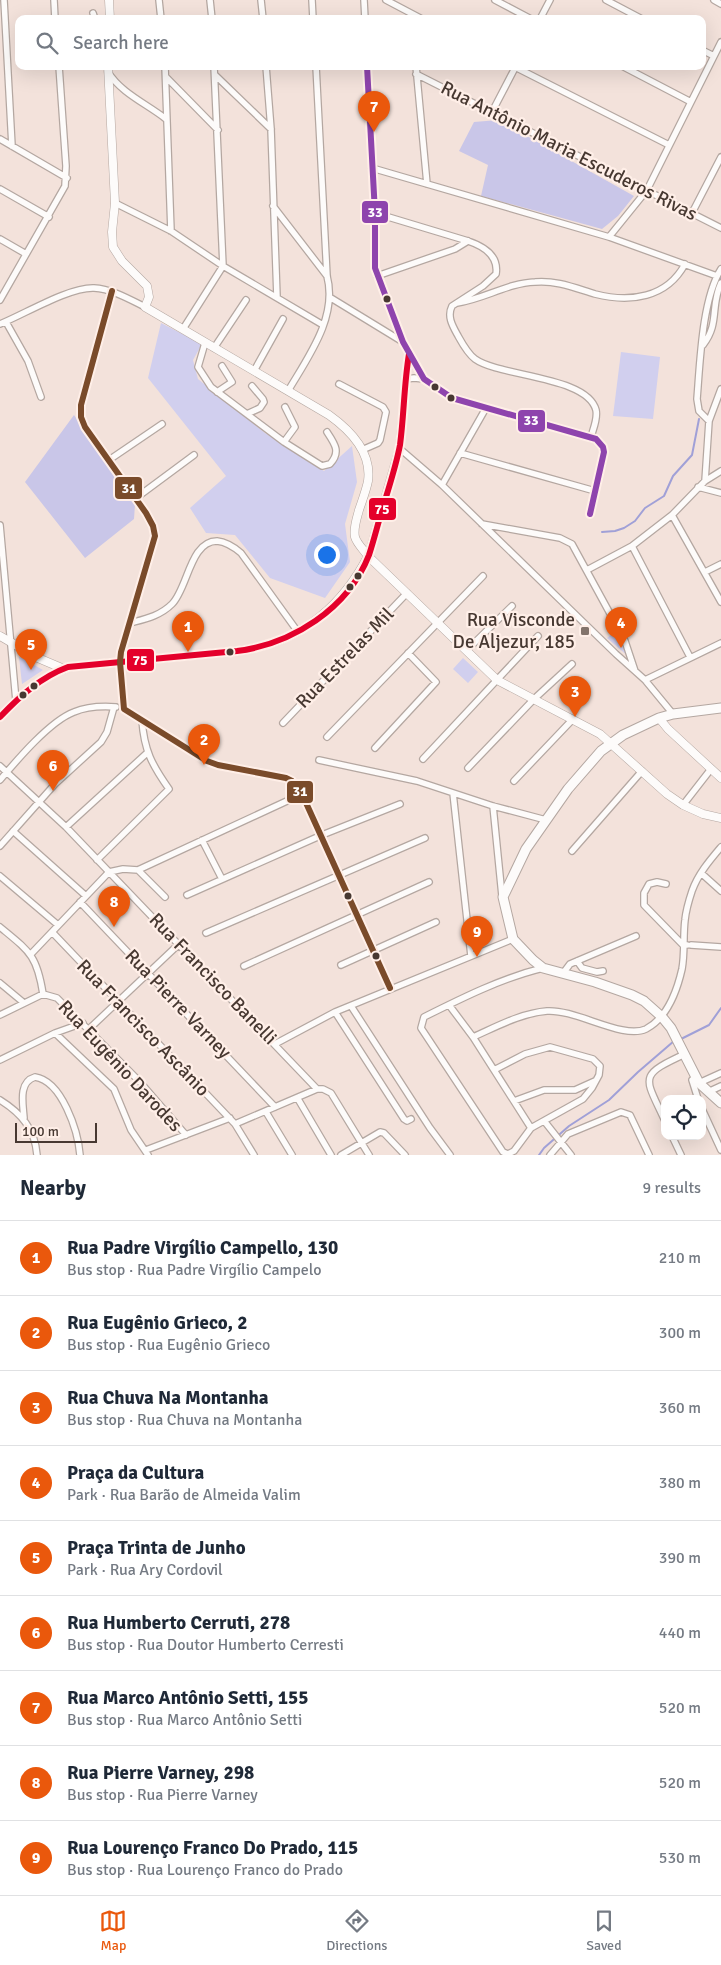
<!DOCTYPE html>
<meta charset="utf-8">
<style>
:root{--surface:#fff;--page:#f6f6f7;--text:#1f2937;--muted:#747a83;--line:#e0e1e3;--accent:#ea580c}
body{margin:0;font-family:Signika,sans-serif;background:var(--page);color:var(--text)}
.controls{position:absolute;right:15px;bottom:15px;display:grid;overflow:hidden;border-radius:10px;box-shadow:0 5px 20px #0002}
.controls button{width:45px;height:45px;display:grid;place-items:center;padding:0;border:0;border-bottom:1px solid var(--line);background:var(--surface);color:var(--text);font:25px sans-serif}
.scale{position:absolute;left:15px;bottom:12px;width:82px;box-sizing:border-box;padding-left:5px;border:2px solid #473831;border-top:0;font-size:14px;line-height:18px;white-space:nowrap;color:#473831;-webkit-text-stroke:4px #ffefe8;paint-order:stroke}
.you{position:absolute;left:326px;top:554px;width:18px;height:18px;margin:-12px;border:4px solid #fff;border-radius:50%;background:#1a73e8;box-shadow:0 0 0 8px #1a73e833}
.badge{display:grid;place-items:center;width:32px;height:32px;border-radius:50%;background:var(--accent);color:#fff;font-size:16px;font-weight:700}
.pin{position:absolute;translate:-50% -41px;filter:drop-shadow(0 1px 2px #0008)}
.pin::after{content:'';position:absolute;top:26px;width:18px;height:15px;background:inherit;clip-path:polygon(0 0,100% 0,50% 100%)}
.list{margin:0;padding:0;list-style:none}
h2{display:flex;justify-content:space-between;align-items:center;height:65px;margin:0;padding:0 20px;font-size:21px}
h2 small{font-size:16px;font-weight:400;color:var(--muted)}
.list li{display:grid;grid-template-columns:32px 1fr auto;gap:15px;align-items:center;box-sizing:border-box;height:75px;padding:0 20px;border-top:1px solid var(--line)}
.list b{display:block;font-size:19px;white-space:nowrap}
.list p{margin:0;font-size:16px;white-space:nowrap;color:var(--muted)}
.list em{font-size:16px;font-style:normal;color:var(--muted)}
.icon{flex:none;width:28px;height:28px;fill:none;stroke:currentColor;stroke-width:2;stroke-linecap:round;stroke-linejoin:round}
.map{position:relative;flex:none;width:721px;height:1155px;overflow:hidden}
.search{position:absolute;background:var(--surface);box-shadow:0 5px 20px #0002;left:15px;right:15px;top:15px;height:55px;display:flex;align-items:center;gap:12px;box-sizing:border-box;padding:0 18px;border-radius:10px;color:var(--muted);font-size:19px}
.sheet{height:740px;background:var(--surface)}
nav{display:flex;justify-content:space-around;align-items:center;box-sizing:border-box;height:70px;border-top:1px solid var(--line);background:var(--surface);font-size:14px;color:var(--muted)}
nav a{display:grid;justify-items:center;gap:2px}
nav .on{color:var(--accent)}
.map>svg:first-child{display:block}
.green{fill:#d1cfee}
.forest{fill:#c9c6e8}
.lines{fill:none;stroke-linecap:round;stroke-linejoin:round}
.stream{stroke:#a0a0d7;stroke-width:2}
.minor-casing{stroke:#b4a7a1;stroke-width:8}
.tertiary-casing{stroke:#b4a7a1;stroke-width:9}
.secondary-casing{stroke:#b4a7a1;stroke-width:11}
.minor{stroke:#fdfbfa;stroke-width:5.5}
.tertiary{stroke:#fdfbfa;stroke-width:8}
.secondary{stroke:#fdfbfa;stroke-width:9}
.bus-1-casing{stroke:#ffefe8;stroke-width:10}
.bus-2-casing{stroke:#ffefe8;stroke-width:10}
.bus-3-casing{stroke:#ffefe8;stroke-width:10}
.bus-1{stroke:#e4002b;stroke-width:6}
.bus-2{stroke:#8e44ad;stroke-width:6}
.bus-3{stroke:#7a4b2a;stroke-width:6}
.bus-dot{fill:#473831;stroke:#ffefe8;stroke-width:2}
.poi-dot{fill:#83746c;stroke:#ffefe8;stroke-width:2}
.labels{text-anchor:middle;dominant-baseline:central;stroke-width:4.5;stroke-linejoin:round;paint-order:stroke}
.street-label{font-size:19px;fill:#473831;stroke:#ffefe8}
.poi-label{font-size:19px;fill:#473831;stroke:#ffefe8;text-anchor:end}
.line-badge{stroke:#ffefe8;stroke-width:2}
.badge-label{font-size:14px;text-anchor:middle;font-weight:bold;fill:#fff}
</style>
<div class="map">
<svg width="721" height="1155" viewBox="0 0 721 1155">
<rect width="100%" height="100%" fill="#f3e2db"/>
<path class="green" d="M 161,323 L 202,344 L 193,360 L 198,379 L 265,433 L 324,471 L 352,446 L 357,482 L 345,524 L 350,562 L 325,598 L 270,578 L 235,535 L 206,533 L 190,508 L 226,476 L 148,378 Z
M 621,352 L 660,357 L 653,419 L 613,416 Z
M 616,631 L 629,657 L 607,638 Z
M 19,657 L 20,657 L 43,670 L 22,684 Z
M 463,658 L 478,672 L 468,683 L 453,669 Z"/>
<path class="forest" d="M 498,120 L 634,196 L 618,216 L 602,229 L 481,196 L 488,165 L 459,151 L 474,122 Z
M 74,415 L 135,504 L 134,519 L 85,558 L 25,482 Z"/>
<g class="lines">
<path class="stream" d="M 711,315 L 714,292 L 721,278
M 602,532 L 615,531 L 624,528 L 635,521 L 645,508 L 664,496 L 673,476 L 692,455 L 699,419
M 681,1039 L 709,1025 L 721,1008
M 539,1155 L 544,1148 L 569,1126 L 609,1100 L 638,1072 L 674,1041"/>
<defs>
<path id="minor" d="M 4,0 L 12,146
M 54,0 L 55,19
M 159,0 L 161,19
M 210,0 L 212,19
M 261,0 L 263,19
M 312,0 L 313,19
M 364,0 L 365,19
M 386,0 L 422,19
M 495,0 L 531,19
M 606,0 L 642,19
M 714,0 L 721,4
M 93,13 L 95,19
M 540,19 L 550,0
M 702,50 L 714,56
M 165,66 L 171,231
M 266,66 L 271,129 L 277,297
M 367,66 L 375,213 L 375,268 L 403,342 L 424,379 L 452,398 L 596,439 L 603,447 L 604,452 L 590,514
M 416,66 L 427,184
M 513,66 L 669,145
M 622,66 L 691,102
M 108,72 C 121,93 147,104 166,119
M 416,74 L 721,228
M 215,75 L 271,129
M 166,77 L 218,130
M 492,112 L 516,66
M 0,139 L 67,178
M 372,168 L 609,237 L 717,276
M 0,189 L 49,217
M 115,203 L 171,231 L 223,266 L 323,325
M 273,206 L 327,276
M 375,213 L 468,241 C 483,246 499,255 496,274 L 483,286 L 452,306 C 447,316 452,325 457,334 C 462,343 467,353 475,359 C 500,377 587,376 596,410 C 598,419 593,429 591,437
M 692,213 L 721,157
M 609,237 L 647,190 L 721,42
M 0,239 L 26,254
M 377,276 L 455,249 L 468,241
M 112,291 L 81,405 L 81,417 L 85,427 L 146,513 L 153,526 L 155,536 L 121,652 L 120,662 L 124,709 L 207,761 L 218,765 L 286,778 L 292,781 L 302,794 L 390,988
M 331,298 L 403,342
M 0,300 L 65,186 L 66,166 L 59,66
M 457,303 C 484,299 508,283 535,282 C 556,280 575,288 595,294 C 630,303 667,298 685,264
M 6,322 L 28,361 L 41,397
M 0,324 C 25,314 69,287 94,288 C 112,289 129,299 145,307
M 183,329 L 223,266 L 214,66
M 205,343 L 198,367 L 211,387 L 284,442 L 322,466 L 330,464 C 341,452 335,444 327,432
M 703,345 C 720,323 710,307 721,283
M 214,348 L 246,300
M 254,371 L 283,319
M 406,379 L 414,378 L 424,379
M 339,384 L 383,407 L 386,412 L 380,440 L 378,443 L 362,450
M 288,391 C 308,357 338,317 327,276 L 316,66
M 217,392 L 232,382 L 222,366
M 247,414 L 260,408 L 264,402 L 263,399 L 252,386
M 709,421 L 699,411 L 697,399 C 700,363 702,299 721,269
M 284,442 L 295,427 L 285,407
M 399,448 L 442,485 L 616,654 L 645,680 L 673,714
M 460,453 L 595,491
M 109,460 L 162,424
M 705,481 L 709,421 L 721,389
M 442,485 L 486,408
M 698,487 L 721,493
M 136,498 L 194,455
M 672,515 L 721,602
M 482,524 L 560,538 L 572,544 L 625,641 L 635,671
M 0,525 L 16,701
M 632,546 L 690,657
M 368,556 L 399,448 L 409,354
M 587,570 L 632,546 L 672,515 L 705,481 L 721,471
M 705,572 L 721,564
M 130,623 C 145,619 160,616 172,604 C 188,588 190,541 217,541 C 227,542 234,547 241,553 L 298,632
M 467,650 L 512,606
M 645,680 L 721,643
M 283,723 L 407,593
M 327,737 L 483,576
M 375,748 L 436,682 L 408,653
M 423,759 L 538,636
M 319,760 L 417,781 L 493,806 L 546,820
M 0,766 L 66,827 L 317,1089
M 468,768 L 534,699 L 572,664
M 0,780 C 17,760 50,721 74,712 C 86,707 102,706 116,707
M 514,781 L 573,719
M 453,793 L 471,956
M 683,805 L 711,769
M 493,806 L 502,896
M 66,827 L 147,753
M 13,831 L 86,896
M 202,840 L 222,879
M 0,846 L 55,784 L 101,742 L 107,732 L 114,707
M 572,851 L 642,771
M 97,860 L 169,789 C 152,765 144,750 142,720
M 138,870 L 302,794
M 701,873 L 721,891
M 0,876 L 58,925
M 666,884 L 657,882 L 649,884 L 644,893 L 644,905 L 683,945 L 687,945
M 187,895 L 322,835 L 400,804
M 80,902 L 275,1107
M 0,927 C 29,951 37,955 43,994
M 52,932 L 235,1124 L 254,1155
M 206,933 L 425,838
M 691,945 L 721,947
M 31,954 L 109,872 L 123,869 L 138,870 L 165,897
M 577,961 L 582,968 L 597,972 L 603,971
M 341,965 L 436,922
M 244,966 L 429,882
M 564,972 L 570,964 L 636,936
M 0,983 L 24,1003
M 449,1005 L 473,1037 L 531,1128
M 351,1006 L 430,1128 L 450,1155
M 335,1012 L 404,1119 L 407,1121 L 411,1119
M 0,1015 L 43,994 L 57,998 L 140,1082 L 186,1135
M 89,1029 L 179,944
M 55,1033 L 83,1023
M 473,1037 C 496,1027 521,1013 547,1011 C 576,1009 623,1040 646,1029 C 667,1018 677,991 682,969 C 685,953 683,936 685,920 C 686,910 689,900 692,891 C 698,874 710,860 721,847
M 275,1044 L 335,1012 L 513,939
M 0,1060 L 55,1033 L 114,1089 L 131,1130 L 148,1155
M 494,1070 L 525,1054 L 550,1047 L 593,1059 L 600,1066 L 599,1075 L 592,1088 L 583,1099 L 531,1128 L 514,1151 L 508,1154 L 503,1152 L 421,1028 L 424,1017 C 462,998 502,978 543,968
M 696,1077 L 692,1080 L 698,1099
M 699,1083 L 721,1073
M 708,1092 L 721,1086
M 298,1099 L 331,1155
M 0,1100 C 21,1113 35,1129 37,1155
M 514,1101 L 544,1090 L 575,1090 L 595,1081
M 702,1109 L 721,1150
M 266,1112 L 292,1155
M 24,1118 C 23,1104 18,1082 35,1077 C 62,1081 78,1131 80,1155
M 665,1121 C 645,1077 637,1076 685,1054
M 545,1122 L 571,1155
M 235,1124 L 317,1089 L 323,1089 L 331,1093 L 369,1155
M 672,1136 L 681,1155
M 146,1150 L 230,1118
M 341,1155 L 380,1132 L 384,1133 L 405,1155
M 550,1155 L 568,1134 L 621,1112 L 630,1115 L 649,1155"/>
<path id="tertiary" d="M 109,0 L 110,19
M 108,66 L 115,203 L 112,232 L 113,247 L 122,261 L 147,286 L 149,297 L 145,307 L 329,415 C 350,430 372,452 368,481 C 366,491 362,501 359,510 C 357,518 353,528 355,537 C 357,544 364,550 368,556 L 497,680 L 600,734 L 667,794 L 683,805 L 703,814 L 721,818
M 0,636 L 38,658 L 64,669
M 0,717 C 20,696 41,677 68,667 L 237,651 C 298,643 340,610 368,556
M 659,718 L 668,729 L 721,778"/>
<path id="secondary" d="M 721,708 L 673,714 L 659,718 L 623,735 L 601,751 L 568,789 L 526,849 L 503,897 L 513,939 L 533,960 L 543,968 L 595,982 L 632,995 L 644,1001 L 662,1017 L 671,1028 L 699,1083 L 721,1103"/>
</defs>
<use href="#minor" class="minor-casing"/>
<use href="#tertiary" class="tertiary-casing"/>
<use href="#secondary" class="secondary-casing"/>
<use href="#minor" class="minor"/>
<use href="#tertiary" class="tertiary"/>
<use href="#secondary" class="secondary"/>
<defs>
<path id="bus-1" d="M 0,717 C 20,696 41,677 68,667 L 237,651 C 292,644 348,609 369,555 C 374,540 378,523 383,507 C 389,487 396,466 400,445 C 404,415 404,384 409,354"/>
<path id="bus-2" d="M 367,66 L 375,213 L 375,268 L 403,342 L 424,379 L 452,398 L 596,439 L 603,447 L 604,452 L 590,514"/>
<path id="bus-3" d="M 112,291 L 81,405 L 81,417 L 85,427 L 146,513 L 153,526 L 155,536 L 121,652 L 120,662 L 124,709 L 207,761 L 218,765 L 286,778 L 292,781 L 302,794 L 390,988"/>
</defs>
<use href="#bus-1" class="bus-1-casing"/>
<use href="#bus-2" class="bus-2-casing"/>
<use href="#bus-3" class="bus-3-casing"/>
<use href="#bus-1" class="bus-1"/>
<use href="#bus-2" class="bus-2"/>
<use href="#bus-3" class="bus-3"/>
</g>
<g class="bus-dot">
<circle cx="387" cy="299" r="4.5"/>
<circle cx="435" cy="387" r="4.5"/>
<circle cx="451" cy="398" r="4.5"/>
<circle cx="358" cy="576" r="4.5"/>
<circle cx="350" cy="587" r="4.5"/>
<circle cx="230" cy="652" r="4.5"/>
<circle cx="34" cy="686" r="4.5"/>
<circle cx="23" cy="695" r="4.5"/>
<circle cx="348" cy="896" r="4.5"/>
<circle cx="376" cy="956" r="4.5"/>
</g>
<rect class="poi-dot" x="580" y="626" width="10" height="10" rx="2.5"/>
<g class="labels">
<g class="street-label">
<text transform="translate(569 151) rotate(27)">Rua Antônio Maria Escuderos Rivas</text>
<text transform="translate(345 658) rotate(-46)">Rua Estrelas Mil</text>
<text transform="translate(213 979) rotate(46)">Rua Francisco Banelli</text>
<text transform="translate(178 1004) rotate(46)">Rua Pierre Varney</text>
<text transform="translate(143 1028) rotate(46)">Rua Francisco Ascânio</text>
<text transform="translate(120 1066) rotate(47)">Rua Eugênio Darodes</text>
</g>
<g class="poi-label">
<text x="575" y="620">Rua Visconde<tspan x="575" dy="22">De Aljezur, 185</tspan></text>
</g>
</g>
<g class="line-badge">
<rect x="361" y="200" width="28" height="24" rx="5" fill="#8e44ad"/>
<rect x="517" y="409" width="29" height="24" rx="5" fill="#8e44ad"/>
<rect x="114" y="476" width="29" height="24" rx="5" fill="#7a4b2a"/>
<rect x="368" y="497" width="29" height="24" rx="5" fill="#e4002b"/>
<rect x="126" y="648" width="29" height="24" rx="5" fill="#e4002b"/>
<rect x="286" y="780" width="28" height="24" rx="5" fill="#7a4b2a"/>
</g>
<g class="badge-label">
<text x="375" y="217">33</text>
<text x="531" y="425">33</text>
<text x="129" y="493">31</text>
<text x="382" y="514">75</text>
<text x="140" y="665">75</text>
<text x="300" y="796">31</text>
</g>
</svg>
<div class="controls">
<button><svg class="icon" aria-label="locate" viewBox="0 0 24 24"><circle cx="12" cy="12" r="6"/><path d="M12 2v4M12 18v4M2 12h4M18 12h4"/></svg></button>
</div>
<div class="scale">100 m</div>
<div class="you"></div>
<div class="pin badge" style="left:188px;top:652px">1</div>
<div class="pin badge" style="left:204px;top:765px">2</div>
<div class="pin badge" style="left:575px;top:717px">3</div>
<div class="pin badge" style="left:621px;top:648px">4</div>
<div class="pin badge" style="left:31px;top:670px">5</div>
<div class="pin badge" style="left:53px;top:791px">6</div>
<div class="pin badge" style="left:374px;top:132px">7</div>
<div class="pin badge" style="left:114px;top:927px">8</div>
<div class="pin badge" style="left:477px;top:957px">9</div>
<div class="search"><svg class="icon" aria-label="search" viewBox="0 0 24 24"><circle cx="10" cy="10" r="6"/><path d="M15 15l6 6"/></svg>Search here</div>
</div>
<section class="sheet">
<h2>Nearby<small>9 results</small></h2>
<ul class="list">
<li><span class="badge">1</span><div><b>Rua Padre Virgílio Campello, 130</b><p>Bus stop · Rua Padre Virgílio Campelo</p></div><em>210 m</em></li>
<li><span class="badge">2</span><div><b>Rua Eugênio Grieco, 2</b><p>Bus stop · Rua Eugênio Grieco</p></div><em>300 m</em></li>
<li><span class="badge">3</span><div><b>Rua Chuva Na Montanha</b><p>Bus stop · Rua Chuva na Montanha</p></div><em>360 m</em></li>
<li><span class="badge">4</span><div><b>Praça da Cultura</b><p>Park · Rua Barão de Almeida Valim</p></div><em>380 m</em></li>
<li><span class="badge">5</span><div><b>Praça Trinta de Junho</b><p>Park · Rua Ary Cordovil</p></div><em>390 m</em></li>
<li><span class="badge">6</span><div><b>Rua Humberto Cerruti, 278</b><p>Bus stop · Rua Doutor Humberto Cerresti</p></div><em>440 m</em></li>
<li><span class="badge">7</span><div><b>Rua Marco Antônio Setti, 155</b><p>Bus stop · Rua Marco Antônio Setti</p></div><em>520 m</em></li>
<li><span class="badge">8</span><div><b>Rua Pierre Varney, 298</b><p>Bus stop · Rua Pierre Varney</p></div><em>520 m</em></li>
<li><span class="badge">9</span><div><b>Rua Lourenço Franco Do Prado, 115</b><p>Bus stop · Rua Lourenço Franco do Prado</p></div><em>530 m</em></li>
</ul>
</section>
<nav>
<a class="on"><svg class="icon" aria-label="map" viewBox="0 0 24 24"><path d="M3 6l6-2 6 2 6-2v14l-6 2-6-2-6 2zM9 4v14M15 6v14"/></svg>Map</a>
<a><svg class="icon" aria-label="directions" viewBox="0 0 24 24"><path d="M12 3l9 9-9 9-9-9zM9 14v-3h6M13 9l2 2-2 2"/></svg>Directions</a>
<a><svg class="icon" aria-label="saved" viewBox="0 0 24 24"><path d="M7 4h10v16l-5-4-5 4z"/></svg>Saved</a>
</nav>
